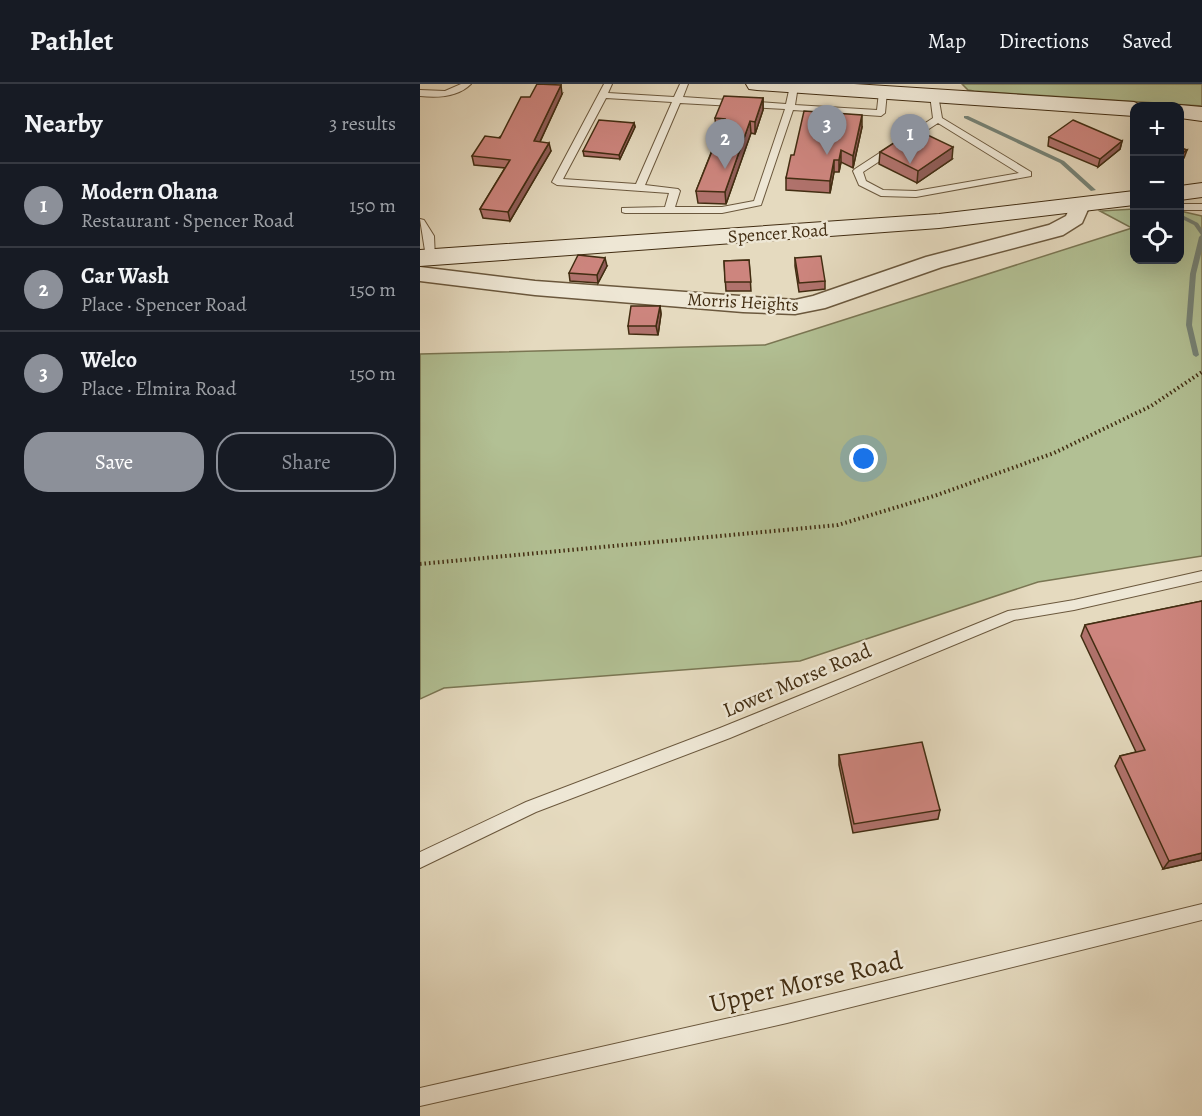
<!DOCTYPE html>
<meta charset="utf-8">
<style>
:root{--surface:#171b24;--page:#20242c;--text:#f1f3f6;--muted:#9ea1a6;--line:#363941;--accent:#8c9099}
body{margin:0;font-family:Alegreya,serif;background:var(--page);color:var(--text)}
.controls{position:absolute;right:18px;top:18px;display:grid;overflow:hidden;border-radius:12px;box-shadow:0 6px 24px #0002}
.controls button{width:54px;height:54px;display:grid;place-items:center;padding:0;border:0;border-bottom:2px solid var(--line);background:var(--surface);color:var(--text);font:30px sans-serif}
.you{position:absolute;left:444px;top:375px;width:21px;height:21px;margin:-15px;border:4px solid #fff;border-radius:50%;background:#1a73e8;box-shadow:0 0 0 9px #1a73e833}
.badge{display:grid;place-items:center;width:39px;height:39px;border-radius:50%;background:var(--accent);color:#fff;font-size:20px;font-weight:700}
.pin{position:absolute;translate:-50% -50px;filter:drop-shadow(0 2px 3px #0008)}
.pin::after{content:'';position:absolute;top:32px;width:21px;height:18px;background:inherit;clip-path:polygon(0 0,100% 0,50% 100%)}
.list{margin:0;padding:0;list-style:none}
h2{display:flex;justify-content:space-between;align-items:center;height:78px;margin:0;padding:0 24px;font-size:26px}
h2 small{font-size:20px;font-weight:400;color:var(--muted)}
.list li{display:grid;grid-template-columns:39px 1fr auto;gap:18px;align-items:center;box-sizing:border-box;height:84px;padding:0 24px;border-top:2px solid var(--line)}
.list b{display:block;font-size:22px;white-space:nowrap}
.list p{margin:0;font-size:20px;white-space:nowrap;color:var(--muted)}
.list em{font-size:20px;font-style:normal;color:var(--muted)}
.actions{display:flex;gap:12px;padding:18px 24px}
.actions a{flex:1;padding:14px 0;border:2px solid var(--accent);border-radius:24px;text-align:center;font-size:21px;color:var(--accent)}
.actions .main{background:var(--accent);color:#fff}
.icon{flex:none;width:33px;height:33px;fill:none;stroke:currentColor;stroke-width:2;stroke-linecap:round;stroke-linejoin:round}
.map{position:relative;flex:none;width:782px;height:1032px;overflow:hidden}
header{display:flex;align-items:center;gap:36px;box-sizing:border-box;height:84px;padding:0 30px;background:var(--surface);border-bottom:2px solid var(--line)}
header strong{font-size:28px}
nav{display:flex;gap:33px;margin-inline-start:auto;font-size:21px}
main{display:flex}
aside{flex:1;background:var(--surface)}
.map>svg:first-child{display:block}
.green{fill:#b2c094;stroke:#7a7653;stroke-width:1.5}
.lines{fill:none;stroke-linecap:round;stroke-linejoin:round}
.stream{fill:#758276;fill-rule:evenodd}
.lane-casing{stroke:#6b583d;stroke-width:2}
.street-casing{stroke:#6b583d;stroke-width:3}
.secondary-casing{stroke:#422d12;stroke-width:2}
.path{stroke:#422d12;stroke-width:4;stroke-dasharray:1.5 3;stroke-linecap:butt}
.lane{fill:#eee7d5;fill-rule:evenodd}
.street{fill:#eee7d5;fill-rule:evenodd}
.secondary{fill:#eee7d5;fill-rule:evenodd}
.wall{fill:#b0726c;stroke:#422d12;stroke-width:1.5}
.shaded-wall{fill:#905d58;stroke:#422d12;stroke-width:1.5}
.building{fill:#cd857e;stroke:#422d12;stroke-width:1.5}
.labels{text-anchor:middle;dominant-baseline:central;stroke-width:5;stroke-linejoin:round;paint-order:stroke}
.far-street-label{font-size:18px;fill:#422d12;stroke:#eee7d5}
.street-label{font-size:21px;fill:#422d12;stroke:#eee7d5}
.near-street-label{font-size:26px;fill:#422d12;stroke:#eee7d5}
</style>
<header>
<strong>Pathlet</strong>
<nav><a>Map</a><a>Directions</a><a>Saved</a></nav>
</header>
<main>
<aside>
<h2>Nearby<small>3 results</small></h2>
<ul class="list">
<li><span class="badge">1</span><div><b>Modern Ohana</b><p>Restaurant · Spencer Road</p></div><em>150 m</em></li>
<li><span class="badge">2</span><div><b>Car Wash</b><p>Place · Spencer Road</p></div><em>150 m</em></li>
<li><span class="badge">3</span><div><b>Welco</b><p>Place · Elmira Road</p></div><em>150 m</em></li>
</ul>
<div class="actions"><a class="main">Save</a><a>Share</a></div>
</aside>
<div class="map">
<svg width="782" height="1032" viewBox="0 0 782 1032">
<rect width="100%" height="100%" fill="#e5dabf"/>
<filter id="stains"><feTurbulence type="fractalNoise" baseFrequency=".00333" numOctaves="4"/><feColorMatrix values="0 0 0 0 .2 0 0 0 0 .09 0 0 0 0 .02 0 0 0 .5 -.17"/></filter>
<radialGradient id="worn" r=".72"><stop offset=".6" stop-color="#630" stop-opacity="0"/><stop offset="1" stop-color="#630" stop-opacity=".3"/></radialGradient>
<path class="green" d="M 542,0 L 782,0 L 782,22 L 554,7 L 548,6 Z
M 714,125 L 714,176 L 760,176 L 760,127 L 782,132 L 782,472 L 618,498 L 380,577 L 24,604 L 0,615 L 0,270 L 345,261 L 712,144 L 680,127 Z"/>
<g class="lines">
<path class="stream" d="M 544,32 L 548,32 L 644,77 L 676,106 L 671,107 L 640,79 L 544,34 Z
M 760,130 L 778,139 L 782,145 L 782,166 L 776,190 L 772,241 L 779,271 L 776,273 L 773,271 L 766,241 L 770,190 L 779,153 L 781,151 L 774,141 L 760,134 Z"/>
<defs>
<path id="lane" d="M 41,0 L 51,0 C 38,13 18,14 0,12 L 0,6 L 25,7 Z
M 184,0 L 192,0 L 188,9 L 254,13 L 260,0 L 268,0 L 263,13 L 366,20 L 370,2 L 376,0 L 378,2 L 375,21 L 457,26 L 459,8 L 463,5 L 467,8 L 465,29 L 461,32 L 373,26 L 341,121 L 302,129 L 205,129 L 202,128 L 202,124 L 245,123 L 249,109 L 137,101 L 132,98 ZM 186,14 L 252,18 L 216,100 L 143,95 ZM 260,19 L 365,25 L 334,117 L 302,123 L 255,123 L 260,107 L 258,105 L 225,101 Z
M 514,8 L 518,11 L 522,34 L 611,88 L 611,92 L 496,113 L 461,112 L 439,101 L 433,87 L 435,85 L 513,34 L 510,11 ZM 518,39 L 599,89 L 496,107 L 463,106 L 446,97 L 443,88 Z
M 760,120 L 782,120 L 782,126 L 760,126 Z
M 0,135 L 4,136 L 14,152 L 15,175 L 7,175 L 6,173 Z
M 782,487 L 782,497 L 654,526 L 594,536 L 310,654 L 116,728 L 0,784 L 0,768 L 106,718 L 300,644 L 588,527 L 654,516 Z
M 782,820 L 782,836 L 367,939 L 0,1022 L 0,1004 L 367,921 Z"/>
<path id="street" d="M 660,115 L 667,117 L 670,121 L 662,139 L 643,151 L 522,183 L 405,224 L 375,230 L 323,228 L 115,211 L 0,197 L 0,183 L 115,197 L 375,216 L 393,212 L 506,173 L 629,141 L 646,132 L 653,117 Z"/>
<path id="secondary" d="M 326,0 L 434,0 L 714,18 L 723,22 L 714,22 L 714,32 L 337,6 L 329,5 Z
M 760,21 L 782,23 L 782,37 L 760,34 L 760,22 L 756,22 Z
M 782,99 L 782,113 L 760,116 L 760,102 Z
M 714,107 L 714,121 L 519,144 L 0,182 L 0,166 L 519,130 Z"/>
</defs>
<use href="#lane" class="lane-casing"/>
<use href="#street" class="street-casing"/>
<use href="#secondary" class="secondary-casing"/>
<path class="path" d="M 0,480 L 418,441 L 517,411 L 634,369 L 731,322 L 782,288"/>
<use href="#lane" class="lane"/>
<use href="#street" class="street"/>
<use href="#secondary" class="secondary"/>
</g>
<path class="wall" d="M 142,10 L 120,58 L 131,67 L 90,137 L 63,134 L 60,125 L 85,84 L 54,81 L 52,72 Z
M 343,14 L 343,26 L 335,50 L 331,49 L 306,120 L 278,119 L 276,107 L 300,46 L 296,46 L 295,34 Z
M 214,39 L 215,43 L 200,75 L 164,72 L 163,67 Z
M 442,43 L 433,84 L 421,78 L 419,88 L 414,88 L 410,109 L 366,106 L 366,94 L 374,71 Z
M 629,53 L 702,57 L 700,65 L 678,83 L 628,62 Z
M 460,68 L 532,75 L 497,99 L 459,80 Z
M 375,174 L 405,197 L 405,205 L 379,208 L 375,182 Z
M 329,176 L 331,207 L 306,207 L 304,177 Z
M 187,182 L 178,199 L 150,197 L 149,189 Z
M 240,222 L 241,230 L 238,251 L 209,250 L 208,242 Z
M 782,517 L 782,776 L 743,785 L 695,682 L 700,672 L 716,668 L 661,552 L 665,541 Z
M 419,671 L 520,726 L 518,735 L 433,749 L 419,681 Z"/>
<path class="shaded-wall" d="M 141,1 L 142,10 L 116,66 L 114,57 Z
M 343,14 L 343,26 L 335,50 L 335,38 Z
M 442,31 L 442,43 L 433,84 L 433,72 Z
M 330,37 L 331,49 L 306,120 L 305,108 Z
M 214,39 L 215,43 L 200,75 L 199,71 Z
M 702,57 L 700,65 L 678,83 L 680,75 Z
M 129,59 L 131,67 L 90,137 L 88,128 Z
M 533,63 L 532,75 L 497,99 L 498,87 Z
M 421,66 L 421,78 L 419,88 L 419,76 Z
M 767,66 L 764,74 L 759,78 L 759,71 Z
M 414,76 L 414,88 L 410,109 L 410,97 Z
M 185,174 L 187,182 L 178,199 L 177,191 Z
M 240,222 L 241,230 L 238,251 L 236,242 Z
M 782,769 L 782,776 L 743,785 L 749,777 Z"/>
<path class="building" d="M 117,0 L 141,1 L 114,57 L 129,59 L 88,128 L 60,125 L 90,76 L 52,72 L 65,52 L 80,54 L 101,13 L 110,13 Z
M 304,12 L 343,14 L 335,38 L 330,37 L 305,108 L 276,107 L 305,35 L 295,34 Z
M 384,27 L 442,31 L 433,72 L 421,66 L 419,76 L 414,76 L 410,97 L 366,94 L 371,71 L 374,71 Z
M 179,36 L 214,39 L 199,71 L 163,67 Z
M 653,36 L 702,57 L 680,75 L 629,53 Z
M 495,45 L 533,63 L 498,87 L 460,68 Z
M 759,63 L 767,66 L 759,71 Z
M 158,171 L 185,174 L 177,191 L 149,189 Z
M 401,172 L 405,197 L 379,199 L 375,174 Z
M 329,176 L 331,198 L 305,198 L 304,177 Z
M 211,222 L 240,222 L 236,242 L 208,242 Z
M 782,517 L 782,769 L 749,777 L 700,672 L 725,666 L 665,541 Z
M 502,658 L 520,726 L 434,740 L 419,671 Z"/>
<g class="labels">
<g class="far-street-label">
<text transform="translate(358 149) rotate(-4)">Spencer Road</text>
<text transform="translate(323 218) rotate(3)">Morris Heights</text>
</g>
<g class="street-label">
<text transform="translate(377 596) rotate(-23)">Lower Morse Road</text>
</g>
<g class="near-street-label">
<text transform="translate(386 898) rotate(-13)">Upper Morse Road</text>
</g>
</g>
<rect width="100%" height="100%" filter="url(#stains)"/>
<rect width="100%" height="100%" fill="url(#worn)"/>
</svg>
<div class="controls">
<button>+</button>
<button>−</button>
<button><svg class="icon" aria-label="locate" viewBox="0 0 24 24"><circle cx="12" cy="12" r="6"/><path d="M12 2v4M12 18v4M2 12h4M18 12h4"/></svg></button>
</div>
<div class="you"></div>
<div class="pin badge" style="left:490px;top:80px">1</div>
<div class="pin badge" style="left:305px;top:85px">2</div>
<div class="pin badge" style="left:407px;top:71px">3</div>
</div>
</main>
